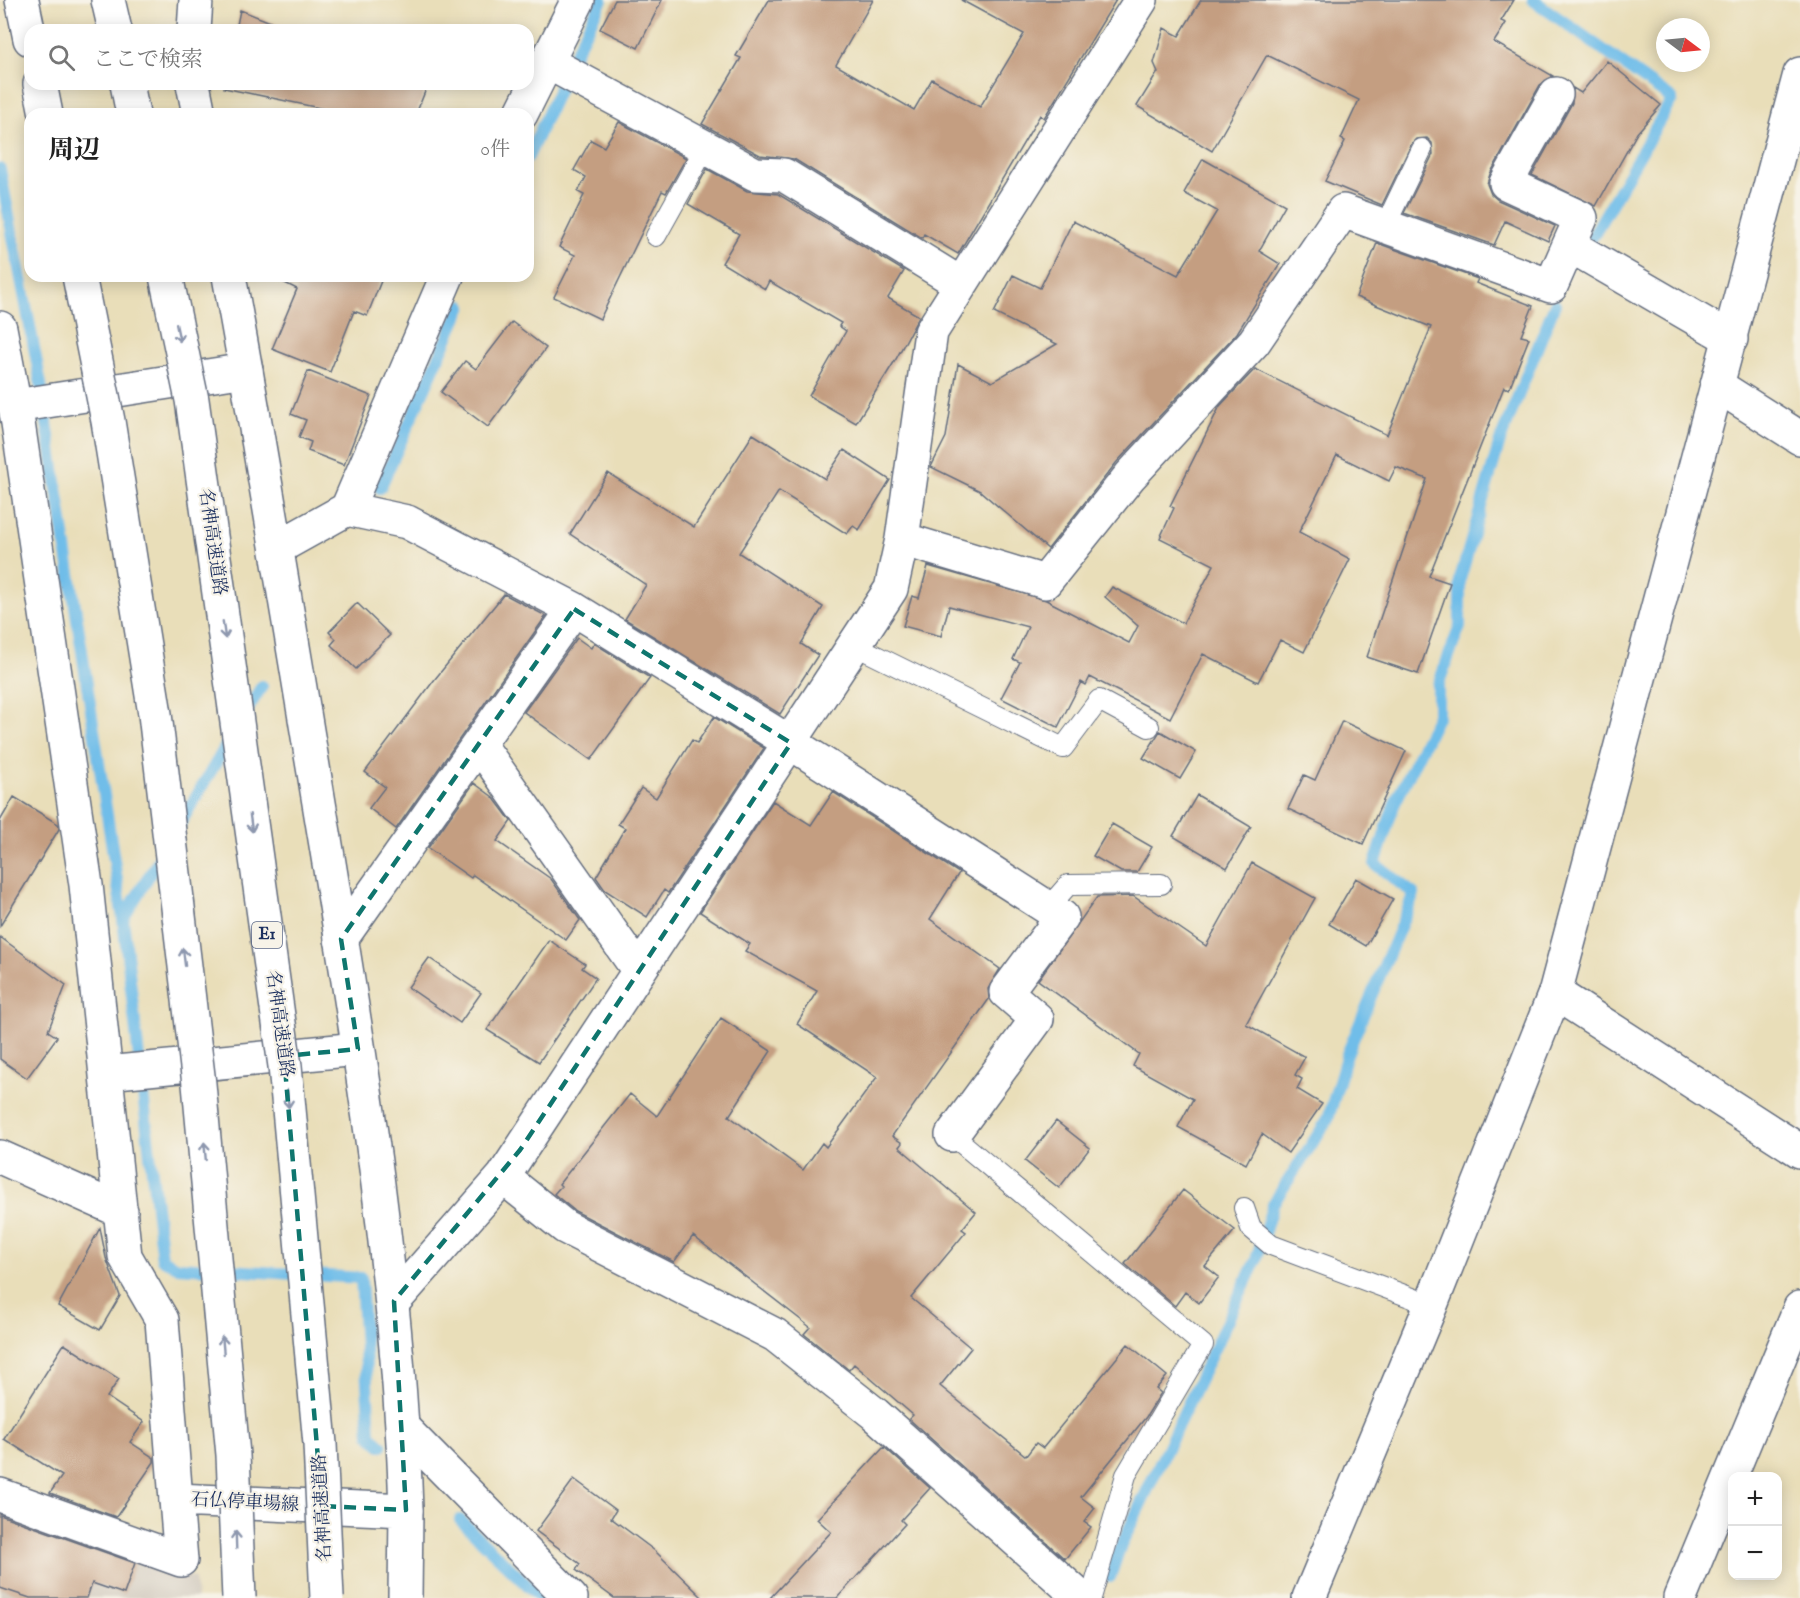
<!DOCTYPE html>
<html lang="ja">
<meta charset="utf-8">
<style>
:root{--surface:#fff;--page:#f6f6f6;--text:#222;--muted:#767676;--line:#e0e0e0}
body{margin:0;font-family:"IM FELL English","Noto Serif JP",serif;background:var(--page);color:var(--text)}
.controls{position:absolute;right:18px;bottom:18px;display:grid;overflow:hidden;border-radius:12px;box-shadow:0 3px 15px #0003}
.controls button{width:54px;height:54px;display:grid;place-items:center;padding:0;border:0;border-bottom:2px solid var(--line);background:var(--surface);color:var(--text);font:30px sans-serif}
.compass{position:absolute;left:1656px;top:18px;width:54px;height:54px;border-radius:50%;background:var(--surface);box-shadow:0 3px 15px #0003;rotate:106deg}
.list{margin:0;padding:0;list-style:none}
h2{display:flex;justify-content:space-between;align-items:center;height:78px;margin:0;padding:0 24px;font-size:26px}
h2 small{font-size:20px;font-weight:400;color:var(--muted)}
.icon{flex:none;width:33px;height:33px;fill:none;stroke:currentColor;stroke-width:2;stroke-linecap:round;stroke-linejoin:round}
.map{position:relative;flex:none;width:1800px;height:1598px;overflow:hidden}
.search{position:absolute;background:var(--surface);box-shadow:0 3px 15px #0003;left:24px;top:24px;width:510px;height:66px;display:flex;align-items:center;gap:15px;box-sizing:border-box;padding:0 21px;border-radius:18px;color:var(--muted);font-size:22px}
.panel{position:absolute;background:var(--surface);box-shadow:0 3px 15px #0003;left:24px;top:108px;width:510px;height:174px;border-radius:18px}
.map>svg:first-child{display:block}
.industrial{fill:#cbc3b8}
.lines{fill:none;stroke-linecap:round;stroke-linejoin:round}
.stream{stroke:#6fbde9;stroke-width:12}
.building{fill:#c49e81}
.service-casing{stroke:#636c7e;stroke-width:22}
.minor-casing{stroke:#636c7e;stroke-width:36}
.tertiary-casing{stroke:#636c7e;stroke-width:36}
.secondary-casing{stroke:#636c7e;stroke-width:36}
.motorway-casing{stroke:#636c7e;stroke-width:36}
.service{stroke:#fff;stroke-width:20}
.minor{stroke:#fff;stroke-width:33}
.tertiary{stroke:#fff;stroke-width:33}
.secondary{stroke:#fff;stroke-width:33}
.motorway{stroke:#fff;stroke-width:33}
.motorway-bridge-casing{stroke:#636c7e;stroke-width:36;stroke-linecap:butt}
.motorway-bridge{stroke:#fff;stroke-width:33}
.oneway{stroke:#8d97ae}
.marked{fill:none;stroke:#0f766e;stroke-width:4.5;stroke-dasharray:12 8;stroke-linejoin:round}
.labels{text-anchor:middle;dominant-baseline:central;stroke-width:4.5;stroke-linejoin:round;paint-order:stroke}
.shield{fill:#f7f3e8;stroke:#5d6a87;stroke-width:1.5}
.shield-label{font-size:16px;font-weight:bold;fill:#1b2f5e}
.street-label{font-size:18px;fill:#1b2f5e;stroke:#f7f3e8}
</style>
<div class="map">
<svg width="1800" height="1598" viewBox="0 0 1800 1598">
<rect width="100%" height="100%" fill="#f7f3e8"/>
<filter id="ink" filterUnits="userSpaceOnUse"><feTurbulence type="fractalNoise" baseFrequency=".0167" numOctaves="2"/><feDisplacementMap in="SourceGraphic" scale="12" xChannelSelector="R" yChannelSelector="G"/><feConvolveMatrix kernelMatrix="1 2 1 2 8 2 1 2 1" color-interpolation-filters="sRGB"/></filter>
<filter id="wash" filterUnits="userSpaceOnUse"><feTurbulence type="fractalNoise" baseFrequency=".008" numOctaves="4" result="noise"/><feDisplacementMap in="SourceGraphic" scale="24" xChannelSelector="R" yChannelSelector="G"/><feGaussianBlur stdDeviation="1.35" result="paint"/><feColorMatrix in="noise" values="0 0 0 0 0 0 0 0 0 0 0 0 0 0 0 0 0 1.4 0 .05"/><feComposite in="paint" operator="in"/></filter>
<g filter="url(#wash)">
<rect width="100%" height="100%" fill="#e9deb9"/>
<path class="industrial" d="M 0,1512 L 195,1578 L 197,1598 L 0,1598 Z"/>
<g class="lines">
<path class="stream" d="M 1533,0 L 1672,99 L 1590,241
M 574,55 L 602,0
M 528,157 L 564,78
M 0,169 L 41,384 L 123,919 L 162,1259 L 177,1267 L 361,1278 L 370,1435 L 382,1446
M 380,488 L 462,306
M 243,717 L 262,686
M 176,831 L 231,737
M 123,919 L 164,851
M 460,1520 L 541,1598
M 1110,1577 L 1119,1550 L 1256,1260 L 1273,1204 L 1328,1119 L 1347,1054 L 1414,894 L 1375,864 L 1394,805 L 1438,715 L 1438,685 L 1460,626 L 1460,579 L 1500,441 L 1555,304"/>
</g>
<g id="blocks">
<path class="building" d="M 615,0 L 662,0 L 638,48 L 600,29 Z
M 769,0 L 873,0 L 836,65 L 914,110 L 932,79 L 980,107 L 1024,34 L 961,0 L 1116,0 L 1044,118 L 1040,115 L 958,254 L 924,234 L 922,238 L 794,159 L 760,155 L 702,124 L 741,58 L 736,56 Z
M 1201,0 L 1514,0 L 1501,21 L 1506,23 L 1494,42 L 1553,76 L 1540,85 L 1490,174 L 1487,184 L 1491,194 L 1498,200 L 1555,226 L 1548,241 L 1505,221 L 1494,245 L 1404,213 L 1433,154 L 1432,143 L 1427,138 L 1416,139 L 1412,143 L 1382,205 L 1325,181 L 1345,141 L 1341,139 L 1359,100 L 1267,55 L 1212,151 L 1137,106 L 1158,72 L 1154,63 L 1164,28 L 1179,36 Z
M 240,10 L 291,30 L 236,30 Z
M 1607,61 L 1661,105 L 1637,133 L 1596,206 L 1532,175 L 1572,103 L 1573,88 L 1581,93 Z
M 225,84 L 428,84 L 416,114 L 348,114 L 224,88 Z
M 619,122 L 686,158 L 666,193 L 662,191 L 600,319 L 554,297 L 575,255 L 559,247 L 584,195 L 578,192 L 586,177 L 574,170 L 591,140 L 604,147 Z
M 1203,159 L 1285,205 L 1259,251 L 1280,264 L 1237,333 L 1116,463 L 1048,549 L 980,491 L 931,467 L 946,437 L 958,364 L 992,382 L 1057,344 L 994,313 L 1013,275 L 1040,288 L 1073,221 L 1178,275 L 1217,211 L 1184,193 Z
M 707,169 L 747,191 L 778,194 L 904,271 L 888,298 L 919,316 L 896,359 L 856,423 L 809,396 L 846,331 L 839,326 L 841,323 L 769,281 L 765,289 L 722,263 L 739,234 L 688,204 Z
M 1377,243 L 1478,279 L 1476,283 L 1533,306 L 1521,336 L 1529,338 L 1509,389 L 1504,387 L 1429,576 L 1450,583 L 1418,674 L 1367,657 L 1427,479 L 1396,467 L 1389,481 L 1337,455 L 1299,532 L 1350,559 L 1304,652 L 1280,640 L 1258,682 L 1203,654 L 1170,718 L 1090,677 L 1086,685 L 1081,682 L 1058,727 L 1001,698 L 1020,662 L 1013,659 L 1028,627 L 949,606 L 941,636 L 903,626 L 912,596 L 919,598 L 928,566 L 1046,600 L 1129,643 L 1138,626 L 1105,597 L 1112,587 L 1183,623 L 1214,565 L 1160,538 L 1174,508 L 1170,506 L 1220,406 L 1255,369 L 1387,435 L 1431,327 L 1356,297 Z
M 271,276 L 383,276 L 367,316 L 354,311 L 330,372 L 272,349 L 297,289 Z
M 512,322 L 546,348 L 488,427 L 441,392 L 465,361 L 476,369 Z
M 308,371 L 371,396 L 344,465 L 308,451 L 311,442 L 299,437 L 306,420 L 291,414 Z
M 753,434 L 825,479 L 844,450 L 890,480 L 859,530 L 853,526 L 847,534 L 779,491 L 739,553 L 823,607 L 801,644 L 818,655 L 780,714 L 625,619 L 646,585 L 570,534 L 608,473 L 694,527 Z
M 504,594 L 546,616 L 396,829 L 369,808 L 385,787 L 365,772 L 435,679 Z
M 357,603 L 390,635 L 356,669 L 331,645 L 336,639 L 329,632 Z
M 577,638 L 591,648 L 594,643 L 650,678 L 591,760 L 524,712 Z
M 714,717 L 764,748 L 668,893 L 664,890 L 647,917 L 605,890 L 596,877 L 625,828 L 618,824 L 641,788 L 656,798 L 692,740 L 697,743 Z
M 1342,721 L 1406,751 L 1363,844 L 1288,809 L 1304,775 L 1315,780 Z
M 1160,731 L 1196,752 L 1180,779 L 1143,758 Z
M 474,783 L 493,797 L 511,821 L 497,841 L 551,879 L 580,920 L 566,940 L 473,875 L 471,878 L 428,848 Z
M 833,792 L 959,873 L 930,919 L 1000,969 L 988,989 L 989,999 L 892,1136 L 902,1143 L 899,1147 L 976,1212 L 962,1229 L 966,1232 L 911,1298 L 971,1348 L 940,1386 L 1026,1456 L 1036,1443 L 1043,1448 L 1128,1344 L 1167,1376 L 1156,1389 L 1161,1393 L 1146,1417 L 1081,1497 L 1095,1508 L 1084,1522 L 1091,1527 L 1065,1559 L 909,1419 L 913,1415 L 854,1364 L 849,1370 L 804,1334 L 810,1327 L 693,1236 L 674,1262 L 575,1211 L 554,1194 L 561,1186 L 559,1184 L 630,1094 L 657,1116 L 721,1018 L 771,1051 L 729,1116 L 803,1170 L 822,1143 L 826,1147 L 877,1077 L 797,1024 L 817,991 L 745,951 L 750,944 L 700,912 L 773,801 L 811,825 Z
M 1197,795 L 1251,827 L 1227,868 L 1173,836 Z
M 14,797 L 58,824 L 59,829 L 0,926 L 0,821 Z
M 1112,824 L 1152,847 L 1137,872 L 1121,872 L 1093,856 Z
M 1252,863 L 1315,898 L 1246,1024 L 1305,1057 L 1295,1075 L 1302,1079 L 1297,1089 L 1322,1104 L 1288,1153 L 1262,1134 L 1246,1164 L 1178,1127 L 1193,1099 L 1133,1066 L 1139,1054 L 1038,980 L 1097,897 L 1133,896 L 1206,946 Z
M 1356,878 L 1393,899 L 1366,946 L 1329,924 Z
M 0,937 L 66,985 L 48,1031 L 57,1037 L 27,1078 L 0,1059 Z
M 549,940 L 585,964 L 582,968 L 596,978 L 539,1062 L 487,1030 Z
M 429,958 L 481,993 L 460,1023 L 408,987 Z
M 1056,1121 L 1090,1148 L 1059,1188 L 1025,1161 Z
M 1183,1190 L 1235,1230 L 1205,1266 L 1219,1277 L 1199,1303 L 1185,1292 L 1175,1306 L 1125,1264 Z
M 100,1228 L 106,1258 L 120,1296 L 100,1330 L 58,1306 Z
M 64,1344 L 119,1379 L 107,1397 L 144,1422 L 130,1442 L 154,1458 L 154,1462 L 116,1517 L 50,1493 L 62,1476 L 4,1439 Z
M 884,1447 L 930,1488 L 901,1520 L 905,1524 L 837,1598 L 770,1598 L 831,1532 L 817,1519 Z
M 574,1479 L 616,1510 L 611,1518 L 655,1551 L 703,1598 L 614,1598 L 576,1570 L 580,1564 L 536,1531 Z
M 0,1515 L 135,1563 L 124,1594 L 92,1583 L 87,1598 L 30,1598 L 0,1588 Z"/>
</g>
</g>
<g filter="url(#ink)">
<use href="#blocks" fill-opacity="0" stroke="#636c7e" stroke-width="1.5"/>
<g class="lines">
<defs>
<path id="service" d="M 1385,226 L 1422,149
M 656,236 L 705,148
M 854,645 L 1063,748 L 1099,700 L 1149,727
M 1048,908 L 1068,885 L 1161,884
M 952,1135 L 1203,1345 L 1126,1475 L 1091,1598
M 1244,1208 L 1251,1228 L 1271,1245 L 1431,1305"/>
<path id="minor" d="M 547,62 L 755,174 L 784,175 L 961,284
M 1556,94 L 1506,183 L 1581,218 L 1569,245
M 521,114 L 578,0
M 0,328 L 18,423 L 86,885 L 125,1256 L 162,1320 L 176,1500
M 1718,386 L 1800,438
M 15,406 L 246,370
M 347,509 L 407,522 L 574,609 L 791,743 L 1062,917 L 1006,992 L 1037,1019 L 952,1135
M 902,539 L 1045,582 L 1130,476 L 1254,342 L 1343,211 L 1551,286 L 1569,245 L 1731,339
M 277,548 L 347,509 L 447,276
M 479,744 L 639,971
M 341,939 L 574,609
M 1555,993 L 1800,1151
M 106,1073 L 358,1049
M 0,1157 L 121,1211
M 503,1177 L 565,1227 L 775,1335 L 875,1414 L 1081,1598
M 394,1301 L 503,1177 L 891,589 L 902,539 L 931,332 L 1141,0
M 403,1428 L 571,1598
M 1680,1598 L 1800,1308"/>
<path id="tertiary" d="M 194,30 L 196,0
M 193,84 L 199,114
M 229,276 C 264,467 295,659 327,851 C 363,1069 399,1289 406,1510
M 1309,1598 L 1431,1305 L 1555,993 L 1800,74"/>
<path id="secondary" d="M 0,1495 L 181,1560 L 176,1500 L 406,1510 L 405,1598"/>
<path id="motorway" d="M 22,0 L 30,39
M 108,0 L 115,30
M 40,84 L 46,114
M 127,84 L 133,114"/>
</defs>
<use href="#service" class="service-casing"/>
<use href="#minor" class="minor-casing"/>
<use href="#tertiary" class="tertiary-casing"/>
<use href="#secondary" class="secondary-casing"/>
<use href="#motorway" class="motorway-casing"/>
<use href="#service" class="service"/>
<use href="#minor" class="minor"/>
<use href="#tertiary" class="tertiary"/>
<use href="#secondary" class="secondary"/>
<use href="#motorway" class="motorway"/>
<defs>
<path id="motorway-bridge" d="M 79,276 L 108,421 L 155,714 L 199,1084 L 233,1455 L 239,1598
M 166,276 L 192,400 L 285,1066 L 320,1444 L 327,1598"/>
</defs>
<use href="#motorway-bridge" class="motorway-bridge-casing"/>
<use href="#motorway-bridge" class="motorway-bridge"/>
</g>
<defs><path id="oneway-shaft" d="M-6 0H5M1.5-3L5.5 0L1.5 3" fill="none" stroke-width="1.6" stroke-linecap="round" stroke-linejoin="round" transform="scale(1.5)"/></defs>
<g class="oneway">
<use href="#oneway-shaft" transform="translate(178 333) rotate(78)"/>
<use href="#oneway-shaft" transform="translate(224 630) rotate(82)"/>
<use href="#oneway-shaft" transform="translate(251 823) rotate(82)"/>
<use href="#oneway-shaft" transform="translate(184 957) rotate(-97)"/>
<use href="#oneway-shaft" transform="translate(288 1099) rotate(85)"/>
<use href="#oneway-shaft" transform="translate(205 1151) rotate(-95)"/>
<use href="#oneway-shaft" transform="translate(223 1345) rotate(-95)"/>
<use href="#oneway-shaft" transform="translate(236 1540) rotate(-92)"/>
</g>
</g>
<path class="marked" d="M 574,609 L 791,743 L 520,1150 L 394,1301 L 406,1510 L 322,1506 L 284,1056 L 358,1049 L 341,939 Z"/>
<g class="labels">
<rect class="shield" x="252" y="922" width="30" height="26" rx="4.5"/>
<g class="shield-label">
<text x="267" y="935">E1</text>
</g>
<g class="street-label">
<text transform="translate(212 542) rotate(82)">名神高速道路</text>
<text transform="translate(279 1024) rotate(82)">名神高速道路</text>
<text transform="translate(245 1503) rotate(3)">石仏停車場線</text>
<text transform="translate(323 1508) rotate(-93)">名神高速道路</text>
</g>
</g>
</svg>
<div class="controls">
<button>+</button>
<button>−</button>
</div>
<svg class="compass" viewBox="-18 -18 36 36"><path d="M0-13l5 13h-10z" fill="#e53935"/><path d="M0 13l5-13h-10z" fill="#767676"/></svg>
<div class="search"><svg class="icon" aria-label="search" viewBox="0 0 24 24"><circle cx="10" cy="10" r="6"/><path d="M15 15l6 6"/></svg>ここで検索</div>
<section class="panel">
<h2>周辺<small>0件</small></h2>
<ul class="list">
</ul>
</section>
</div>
